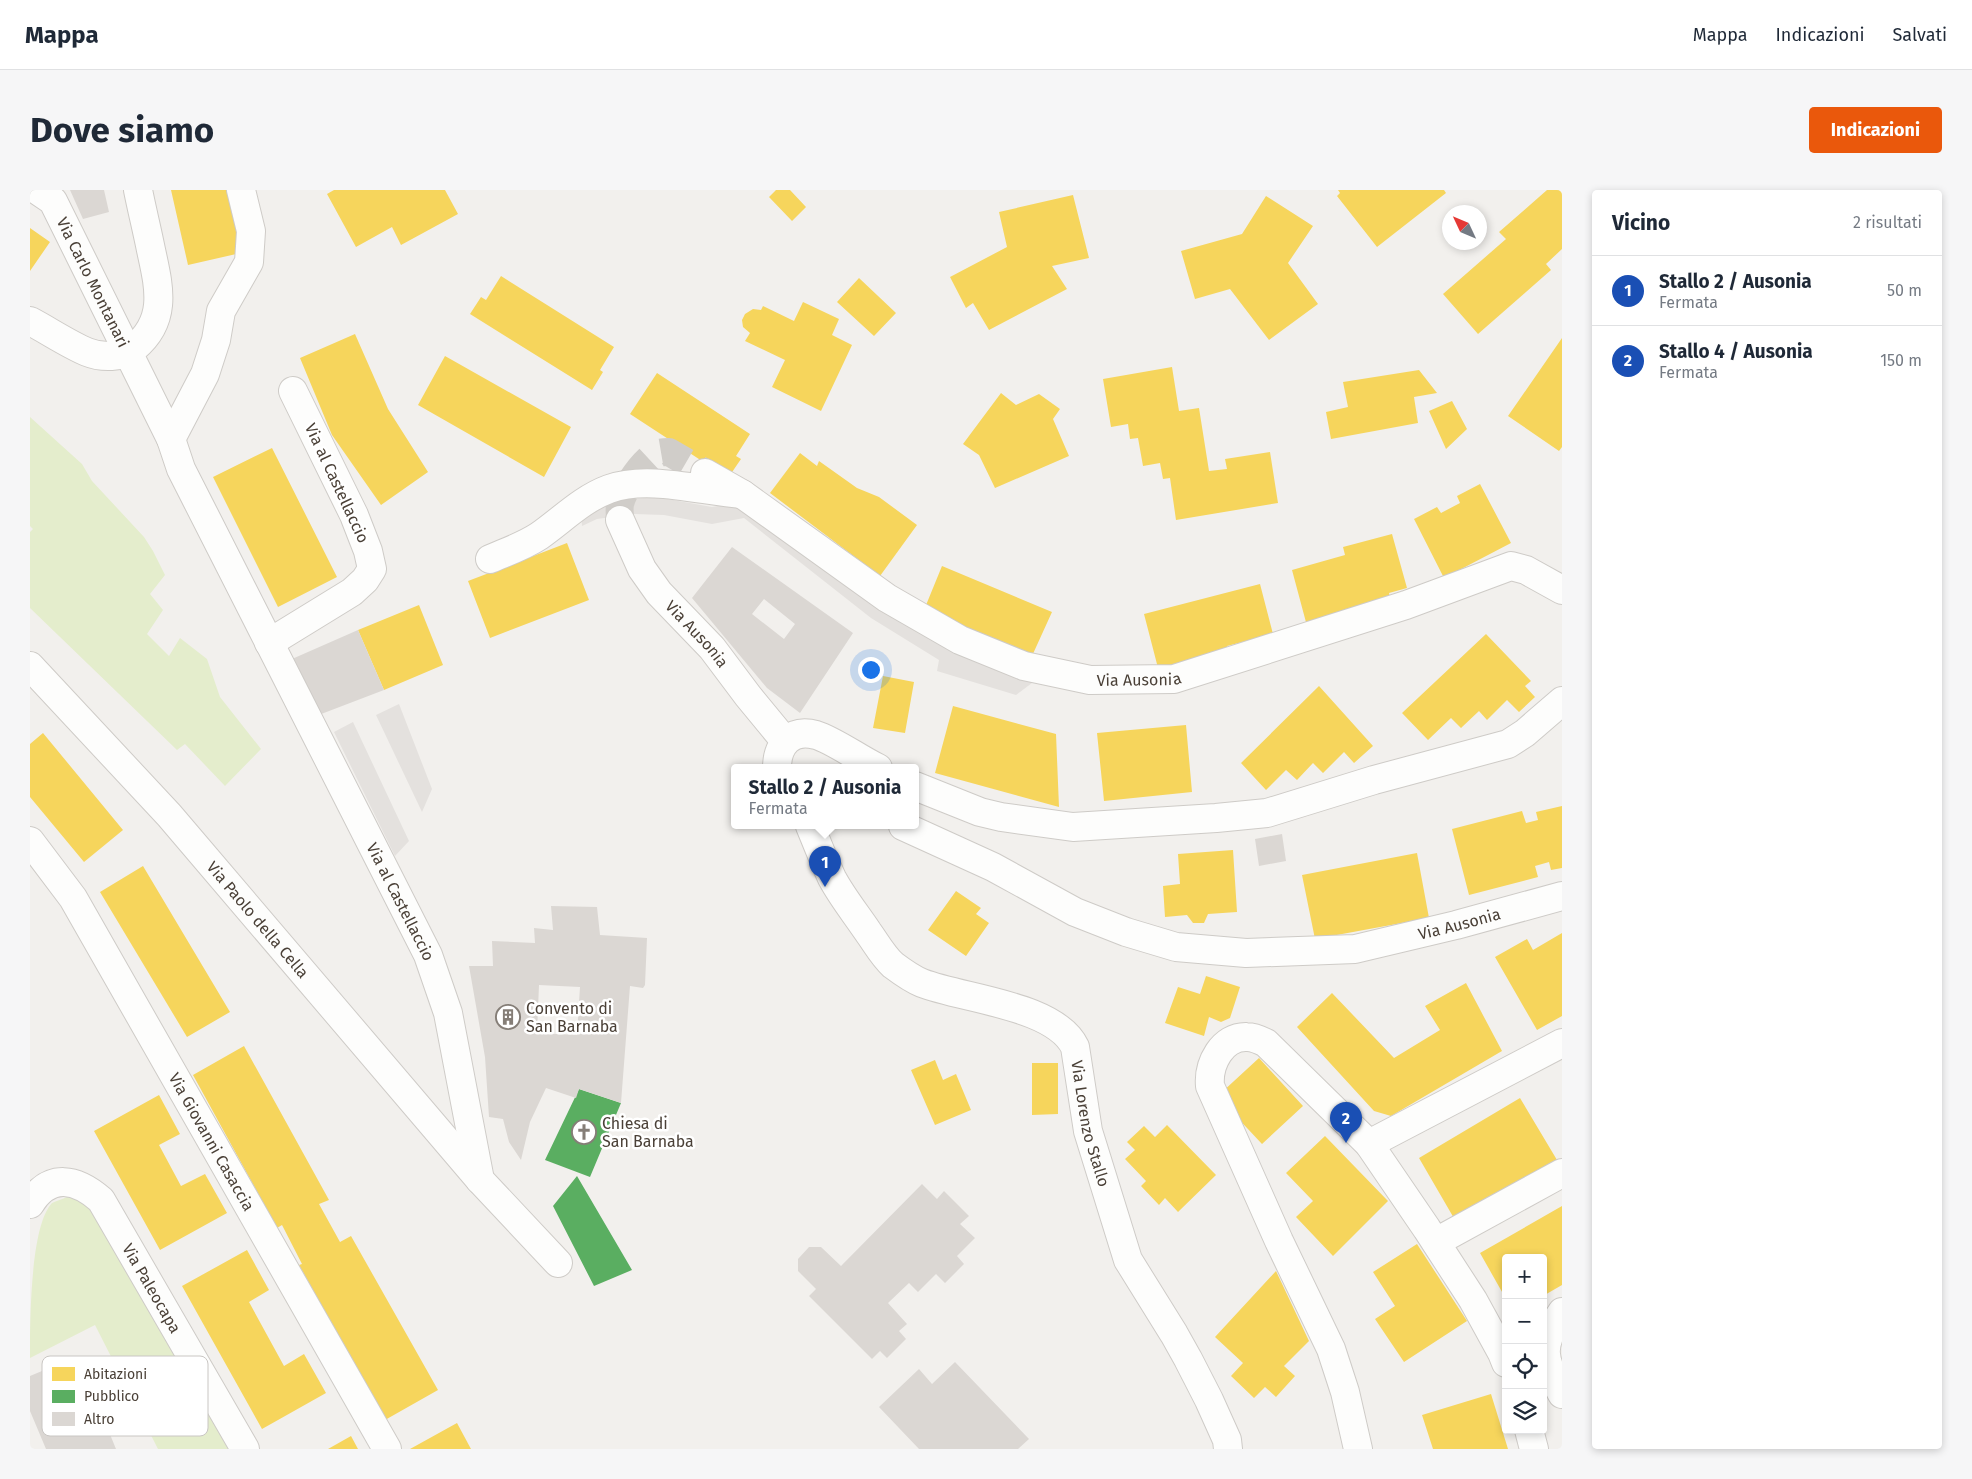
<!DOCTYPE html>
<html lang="it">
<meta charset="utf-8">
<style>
:root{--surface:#fff;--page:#f6f6f7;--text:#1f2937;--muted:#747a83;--line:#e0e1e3;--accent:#ea580c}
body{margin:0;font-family:"Fira Sans",sans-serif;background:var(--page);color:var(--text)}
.controls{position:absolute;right:15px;bottom:15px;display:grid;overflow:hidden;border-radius:5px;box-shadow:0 2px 8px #0003}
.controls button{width:45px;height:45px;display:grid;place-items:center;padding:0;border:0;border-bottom:1px solid var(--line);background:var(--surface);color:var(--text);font:25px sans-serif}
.compass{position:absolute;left:1412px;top:15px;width:45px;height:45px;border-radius:50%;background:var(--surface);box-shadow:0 2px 8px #0003;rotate:314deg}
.you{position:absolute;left:840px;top:479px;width:18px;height:18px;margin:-12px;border:4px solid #fff;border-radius:50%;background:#1a73e8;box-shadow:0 0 0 8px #1a73e833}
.badge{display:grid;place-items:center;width:32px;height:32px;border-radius:50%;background:var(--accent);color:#fff;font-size:16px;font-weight:700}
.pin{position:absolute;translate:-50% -41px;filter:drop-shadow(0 1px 2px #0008)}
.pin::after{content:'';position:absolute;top:26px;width:18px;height:15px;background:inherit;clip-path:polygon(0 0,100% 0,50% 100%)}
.popup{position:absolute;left:701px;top:574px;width:188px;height:65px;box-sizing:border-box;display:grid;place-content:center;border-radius:5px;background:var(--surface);filter:drop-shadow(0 1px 4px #0005);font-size:16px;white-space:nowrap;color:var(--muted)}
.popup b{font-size:19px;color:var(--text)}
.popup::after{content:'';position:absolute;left:50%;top:100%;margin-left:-10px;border:10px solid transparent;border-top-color:var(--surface)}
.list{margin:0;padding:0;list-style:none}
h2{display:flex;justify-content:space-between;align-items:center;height:65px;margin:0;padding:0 20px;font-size:21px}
h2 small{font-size:16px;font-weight:400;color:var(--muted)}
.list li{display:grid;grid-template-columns:32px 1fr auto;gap:15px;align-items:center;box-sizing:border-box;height:70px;padding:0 20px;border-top:1px solid var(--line)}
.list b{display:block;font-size:19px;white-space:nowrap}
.list p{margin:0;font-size:16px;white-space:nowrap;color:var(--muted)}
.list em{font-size:16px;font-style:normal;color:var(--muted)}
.icon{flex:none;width:28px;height:28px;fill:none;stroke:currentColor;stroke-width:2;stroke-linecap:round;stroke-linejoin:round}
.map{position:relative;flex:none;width:1532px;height:1259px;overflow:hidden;border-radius:5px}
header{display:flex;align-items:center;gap:30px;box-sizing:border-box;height:70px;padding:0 25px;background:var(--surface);border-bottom:1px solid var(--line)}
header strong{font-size:24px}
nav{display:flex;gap:28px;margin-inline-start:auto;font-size:18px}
.intro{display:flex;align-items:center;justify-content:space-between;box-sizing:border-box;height:120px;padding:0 30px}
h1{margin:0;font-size:35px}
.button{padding:12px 22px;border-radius:5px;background:var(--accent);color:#fff;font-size:18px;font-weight:700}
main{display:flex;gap:30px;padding:0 30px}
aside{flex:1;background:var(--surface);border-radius:5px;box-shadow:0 2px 8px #0003}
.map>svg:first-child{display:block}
.green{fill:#e4edcc}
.parking{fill:#e4e1de}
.homes{fill:#f6d55c}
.public{fill:#5aae61}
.building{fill:#dbd7d3;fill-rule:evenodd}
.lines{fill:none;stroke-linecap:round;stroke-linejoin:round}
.street-tunnel{stroke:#d0cdc9;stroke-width:28;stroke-dasharray:28 14;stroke-linecap:butt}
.street-casing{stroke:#cecbc7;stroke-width:30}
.street{stroke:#fdfdfc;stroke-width:28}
.labels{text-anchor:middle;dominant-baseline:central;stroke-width:5;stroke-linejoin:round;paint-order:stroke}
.street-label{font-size:16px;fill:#4a4037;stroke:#fff}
.poi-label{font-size:16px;fill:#4a4037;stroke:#fff;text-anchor:start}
.key{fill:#fff;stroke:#c9c6c3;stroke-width:1}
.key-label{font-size:14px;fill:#4a4037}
</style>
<header>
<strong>Mappa</strong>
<nav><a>Mappa</a><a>Indicazioni</a><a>Salvati</a></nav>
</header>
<div class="intro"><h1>Dove siamo</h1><a class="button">Indicazioni</a></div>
<main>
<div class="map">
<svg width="1532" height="1259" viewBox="0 0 1532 1259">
<rect width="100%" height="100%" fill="#f2f0ed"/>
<path class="green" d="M 0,227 L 52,274 L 62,291 L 114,347 L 123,361 L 135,385 L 120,404 L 133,420 L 117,444 L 139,466 L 150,448 L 177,469 L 190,507 L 231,559 L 195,596 L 155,554 L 147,560 L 0,418 L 0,342 L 3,339 L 0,336 Z
M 37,1007 L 52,1010 L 65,1020 L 201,1259 L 128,1259 L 65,1135 L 0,1168 C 0,1133 0,1036 22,1013 C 26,1011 33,1009 37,1007 Z"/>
<path class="parking" d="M 626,307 L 682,317 L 700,314 L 722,318 L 1010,487 L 986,505 L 907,481 L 909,470 L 841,428 L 714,328 L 682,334 L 634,325 L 604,324 L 567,329 L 552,336 L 551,323 L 582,311 Z
M 369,514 L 402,599 L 392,622 L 346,525 Z
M 323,532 L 379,651 L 365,666 L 304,542 Z"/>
<path class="homes" d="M 141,0 L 200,0 L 215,62 L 158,75 Z
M 304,0 L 415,0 L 428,24 L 371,55 L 362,37 L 326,57 L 297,4 Z
M 746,0 L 760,0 L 776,17 L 762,31 L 739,7 Z
M 1308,0 L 1414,0 L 1416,3 L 1347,57 L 1307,6 L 1310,3 Z
M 1517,0 L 1532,0 L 1532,59 L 1516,74 L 1521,80 L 1448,144 L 1413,104 L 1476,49 L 1469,42 Z
M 1043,5 L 1059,68 L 1022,76 L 1037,99 L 959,140 L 943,113 L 936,118 L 920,87 L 977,57 L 969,22 Z
M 1236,6 L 1283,36 L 1258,73 L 1288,114 L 1239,150 L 1200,99 L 1165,109 L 1151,61 L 1212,44 Z
M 0,38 L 20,52 L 0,81 Z
M 471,86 L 584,157 L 570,180 L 573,182 L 562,200 L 440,124 L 451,107 L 456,110 Z
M 829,88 L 866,123 L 844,146 L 807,112 Z
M 773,112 L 809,129 L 802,145 L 822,155 L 791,221 L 742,197 L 755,170 L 715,151 L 720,143 L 713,137 L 712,130 L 715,124 L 723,119 L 731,120 L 733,116 L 764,131 Z
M 325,144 L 358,219 L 398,282 L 351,315 L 302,245 L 270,168 Z
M 1532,148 L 1532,257 L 1529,261 L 1478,226 Z
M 415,166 L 541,237 L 514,287 L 388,215 Z
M 1142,177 L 1149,221 L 1169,218 L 1179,281 L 1197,279 L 1195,269 L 1240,262 L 1248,313 L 1146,330 L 1140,288 L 1133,289 L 1130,273 L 1113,276 L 1108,248 L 1100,249 L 1098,234 L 1081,237 L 1073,189 Z
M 1389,180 L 1407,203 L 1384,207 L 1388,233 L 1301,249 L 1296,222 L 1318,217 L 1313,192 Z
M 627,183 L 720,244 L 706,266 L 711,269 L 698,288 L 600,224 Z
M 971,203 L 986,215 L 1009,204 L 1030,219 L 1023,229 L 1039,266 L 965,298 L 949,265 L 933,254 Z
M 1422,211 L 1437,239 L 1416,259 L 1399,221 Z
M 242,258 L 307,387 L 248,417 L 183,287 Z
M 770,263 L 787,276 L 789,271 L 827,298 L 849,307 L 887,335 L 850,386 L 740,303 Z
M 1450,294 L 1481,353 L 1414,388 L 1384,329 L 1407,317 L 1411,323 L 1430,313 L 1427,306 Z
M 1362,344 L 1377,398 L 1359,403 L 1360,408 L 1277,436 L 1262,380 L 1315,365 L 1313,357 Z
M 537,353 L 559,410 L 460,448 L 438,391 Z
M 912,376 L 1022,422 L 1002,466 L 894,420 Z
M 1230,394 L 1243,444 L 1197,456 L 1198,460 L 1128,478 L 1114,424 Z
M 389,415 L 413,475 L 354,500 L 328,440 Z
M 1456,444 L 1501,491 L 1495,496 L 1505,507 L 1489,522 L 1477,510 L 1457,530 L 1449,521 L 1431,538 L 1421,528 L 1398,550 L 1372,523 Z
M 853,486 L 884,492 L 875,543 L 843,538 Z
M 1289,496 L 1343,556 L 1324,573 L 1314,562 L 1293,583 L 1283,573 L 1267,590 L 1256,580 L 1236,600 L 1211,573 Z
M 923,516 L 1026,544 L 1029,617 L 905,583 Z
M 1156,535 L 1162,602 L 1074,611 L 1067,543 Z
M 13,543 L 93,640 L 54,672 L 0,607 L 0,554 Z
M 1532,616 L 1532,678 L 1521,680 L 1519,672 L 1505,676 L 1508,687 L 1439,705 L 1422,639 L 1492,621 L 1496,633 L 1508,630 L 1506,622 Z
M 1203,660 L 1207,722 L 1178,724 L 1174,733 L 1163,733 L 1157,725 L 1135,727 L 1133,696 L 1150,694 L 1148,664 Z
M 1387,663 L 1399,728 L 1285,749 L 1272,685 Z
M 113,676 L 200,822 L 157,847 L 70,702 Z
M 926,701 L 951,718 L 946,724 L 959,733 L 936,766 L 898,740 Z
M 1532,743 L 1532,826 L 1507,840 L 1465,767 L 1497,749 L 1503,760 Z
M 1176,786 L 1210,797 L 1200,828 L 1191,832 L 1179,827 L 1174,846 L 1135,833 L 1148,797 L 1170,804 Z
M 1436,793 L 1472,861 L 1361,926 L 1344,921 L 1267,837 L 1302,803 L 1364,868 L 1410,840 L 1395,816 Z
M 214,856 L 299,1010 L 289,1014 L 310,1052 L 321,1046 L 408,1200 L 355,1230 L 269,1075 L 272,1074 L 252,1035 L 247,1038 L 163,885 Z
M 1229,868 L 1273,916 L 1232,954 L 1202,922 L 1206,918 L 1191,903 Z
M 905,870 L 913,890 L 926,884 L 941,920 L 905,935 L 881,880 Z
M 1002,873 L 1028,873 L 1028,924 L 1002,925 Z
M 129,905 L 150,944 L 129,955 L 151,996 L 175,984 L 197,1023 L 130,1060 L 64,941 Z
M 1490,908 L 1527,970 L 1425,1030 L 1389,968 Z
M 1137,935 L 1186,985 L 1148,1022 L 1135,1008 L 1129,1015 L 1111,996 L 1116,991 L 1095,969 L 1105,960 L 1097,952 L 1114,936 L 1125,947 Z
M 1295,946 L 1358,1011 L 1303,1066 L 1266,1027 L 1283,1011 L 1256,983 Z
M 1532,1016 L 1532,1095 L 1513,1106 L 1513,1068 L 1476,1068 L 1476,1109 L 1450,1063 Z
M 1387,1054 L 1437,1131 L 1374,1172 L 1345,1129 L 1365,1116 L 1343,1082 Z
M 217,1060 L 239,1100 L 219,1112 L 254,1176 L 274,1164 L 296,1203 L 232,1239 L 152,1096 Z
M 1246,1081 L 1279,1151 L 1254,1176 L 1265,1186 L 1246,1207 L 1235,1197 L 1224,1208 L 1201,1186 L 1213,1173 L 1185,1147 Z
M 1461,1204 L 1478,1259 L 1403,1259 L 1392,1225 Z
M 427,1233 L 441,1259 L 380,1259 Z
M 321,1246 L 328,1259 L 298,1259 Z"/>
<path class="public" d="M 549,899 L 591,913 L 560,987 L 515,970 Z
M 547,986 L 602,1080 L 564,1096 L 523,1016 Z"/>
<path class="building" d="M 40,0 L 74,0 L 79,22 L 53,29 Z
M 702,357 L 823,443 L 770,523 L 737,498 L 662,408 ZM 734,409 L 765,434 L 754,449 L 722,424 Z
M 328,440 L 354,500 L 286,526 L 262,469 Z
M 1252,644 L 1256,671 L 1229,676 L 1225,649 Z
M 521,716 L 567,717 L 570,745 L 617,748 L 615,795 L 613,798 L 600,796 L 591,913 L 549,899 L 546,908 L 516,898 L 500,932 L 491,970 L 479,952 L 473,929 L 459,927 L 455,867 L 439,776 L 463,776 L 462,751 L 505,753 L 504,738 L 523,740 ZM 509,795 L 550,797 L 547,845 L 507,843 Z
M 892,994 L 907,1009 L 914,1001 L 939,1026 L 930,1034 L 945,1048 L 927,1066 L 934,1074 L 915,1093 L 906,1084 L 888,1102 L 879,1093 L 858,1113 L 877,1134 L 869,1141 L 876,1149 L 857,1168 L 850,1161 L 842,1169 L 779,1106 L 786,1099 L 768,1081 L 768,1069 L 779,1057 L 791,1057 L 811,1076 Z
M 48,1166 L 86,1259 L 16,1259 L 0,1221 L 0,1186 Z
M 925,1172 L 999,1249 L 988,1259 L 889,1259 L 849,1217 L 889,1179 L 902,1194 Z"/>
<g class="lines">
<path class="street-tunnel" d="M 590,330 C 590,325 589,319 590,314 C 593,300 612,273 624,265 C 629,262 634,262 639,262 L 675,283"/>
<defs>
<g id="street">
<path id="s1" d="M 7,0 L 23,11 L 141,249 L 151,279 L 398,765 L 418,823 L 450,990"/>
<path d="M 0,131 C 19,141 38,154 57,162 C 72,168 92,168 104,158 C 138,130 129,97 121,60 C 117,40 112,20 108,0"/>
<path d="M 141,249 L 175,184 L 186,150 L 191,121 L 219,72 L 221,41 L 211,0"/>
<path id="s2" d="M 712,304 L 857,408 L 930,450 L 994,476 L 1060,490 L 1144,489 L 1376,415 L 1481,376 L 1496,380 L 1532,400"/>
<path id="s3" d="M 590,330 L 612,379 L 629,403 L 682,458 L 718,506 L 755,551"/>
<path d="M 460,369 C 476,362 494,356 509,346 C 532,330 552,309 579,299 C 618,285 671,301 712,304 L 675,283"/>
<path d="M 239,453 L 322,402 L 335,390 L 342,379 L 338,361 L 324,325 L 263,201"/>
<path id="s4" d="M 0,476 L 139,625 L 450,990 L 528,1073"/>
<path d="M 747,578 C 747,555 761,538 786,545 C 805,551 829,569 848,578"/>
<path d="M 885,596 L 950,622 L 971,627 L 1043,637 L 1186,628 L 1237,623 L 1344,590 L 1478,554 L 1495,543 L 1532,511"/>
<path id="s5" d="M 780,636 C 787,653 794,671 802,688 C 812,707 826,724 838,742 C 846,753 853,766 863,775 C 871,781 882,789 892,793 C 933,809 1025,815 1045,857 L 1058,941 L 1098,1070 L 1144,1144 L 1158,1169 L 1179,1210 L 1197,1250 L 1198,1259"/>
<path id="s6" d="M 873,636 L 963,677 L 1045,722 L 1096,742 L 1146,757 L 1216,763 L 1325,759 L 1426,735 L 1532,706"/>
<path id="s7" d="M 0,651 L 43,708 L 357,1259"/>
<path d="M 1339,954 L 1532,853"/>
<path id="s8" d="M 0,1014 C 20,982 47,989 71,1010 L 215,1259"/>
<path d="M 1406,1052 L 1532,983"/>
<path d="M 1532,1122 C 1508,1158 1513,1168 1532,1204"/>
<path d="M 1499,1240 L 1504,1259"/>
<path d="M 1328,1259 L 1315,1202 L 1301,1159 L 1249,1051 L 1180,896 C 1178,874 1192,846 1217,847 C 1224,847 1230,850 1236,853 L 1339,954 L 1397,1039 L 1443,1110 L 1472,1163 L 1476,1173"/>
</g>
</defs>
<use href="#street" class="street-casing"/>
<use href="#street" class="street"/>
</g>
<defs>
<symbol id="building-ring" viewBox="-11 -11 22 22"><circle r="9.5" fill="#fff" stroke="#857e77" stroke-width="1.5"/><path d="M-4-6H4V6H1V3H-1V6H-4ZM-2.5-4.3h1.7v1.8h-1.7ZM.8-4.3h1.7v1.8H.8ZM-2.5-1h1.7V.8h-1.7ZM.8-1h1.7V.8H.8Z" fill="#857e77"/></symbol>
<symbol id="church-ring" viewBox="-11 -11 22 22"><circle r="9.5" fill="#fff" stroke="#857e77" stroke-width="1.5"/><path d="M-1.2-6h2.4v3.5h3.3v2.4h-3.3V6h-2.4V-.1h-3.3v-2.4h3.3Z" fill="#857e77"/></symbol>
</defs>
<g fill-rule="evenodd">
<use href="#building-ring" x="464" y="813" width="28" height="28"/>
<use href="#church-ring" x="540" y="928" width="28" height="28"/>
</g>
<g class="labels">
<g class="street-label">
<text stroke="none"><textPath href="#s1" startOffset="110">Via Carlo Montanari</textPath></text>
<text transform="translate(307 293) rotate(65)">Via al Castellaccio</text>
<text stroke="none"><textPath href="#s3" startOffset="139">Via Ausonia</textPath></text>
<text stroke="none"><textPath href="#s2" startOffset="448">Via Ausonia</textPath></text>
<text stroke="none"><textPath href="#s1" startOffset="802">Via al Castellaccio</textPath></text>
<text stroke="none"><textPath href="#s4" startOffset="341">Via Paolo della Cella</textPath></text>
<text stroke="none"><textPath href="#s6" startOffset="586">Via Ausonia</textPath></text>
<text stroke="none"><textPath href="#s5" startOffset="445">Via Lorenzo Stallo</textPath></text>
<text stroke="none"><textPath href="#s7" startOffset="352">Via Giovanni Casaccia</textPath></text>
<text stroke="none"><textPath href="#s8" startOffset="186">Via Paleocapa</textPath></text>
</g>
<g class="poi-label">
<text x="496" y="818">Convento di<tspan x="496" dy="18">San Barnaba</tspan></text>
<text x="572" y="933">Chiesa di<tspan x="572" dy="18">San Barnaba</tspan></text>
</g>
</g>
<rect x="12" y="1166" width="166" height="80" rx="8" class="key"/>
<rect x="22" y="1177" width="23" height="14" fill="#f6d55c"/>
<rect x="22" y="1200" width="23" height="13" fill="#5aae61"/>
<rect x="22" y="1222" width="23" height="14" fill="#dbd7d3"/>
<g class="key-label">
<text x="54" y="1189">Abitazioni</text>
<text x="54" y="1211">Pubblico</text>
<text x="54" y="1234">Altro</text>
</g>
</svg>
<div class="controls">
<button>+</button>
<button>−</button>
<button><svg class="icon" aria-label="locate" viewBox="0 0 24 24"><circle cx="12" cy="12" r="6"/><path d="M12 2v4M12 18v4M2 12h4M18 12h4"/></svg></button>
<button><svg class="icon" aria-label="layers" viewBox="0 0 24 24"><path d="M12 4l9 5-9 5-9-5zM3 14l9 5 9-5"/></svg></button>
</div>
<svg class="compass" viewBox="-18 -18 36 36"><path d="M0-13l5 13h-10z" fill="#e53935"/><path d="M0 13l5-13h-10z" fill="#747a83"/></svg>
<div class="you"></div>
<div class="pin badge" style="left:795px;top:697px;background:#1a4fb4">1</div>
<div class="popup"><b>Stallo 2 / Ausonia</b>Fermata</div>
<div class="pin badge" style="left:1316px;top:953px;background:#1a4fb4">2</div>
</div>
<aside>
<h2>Vicino<small>2 risultati</small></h2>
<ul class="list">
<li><span class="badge" style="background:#1a4fb4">1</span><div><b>Stallo 2 / Ausonia</b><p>Fermata</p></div><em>50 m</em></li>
<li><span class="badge" style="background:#1a4fb4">2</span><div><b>Stallo 4 / Ausonia</b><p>Fermata</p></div><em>150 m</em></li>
</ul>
</aside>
</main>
